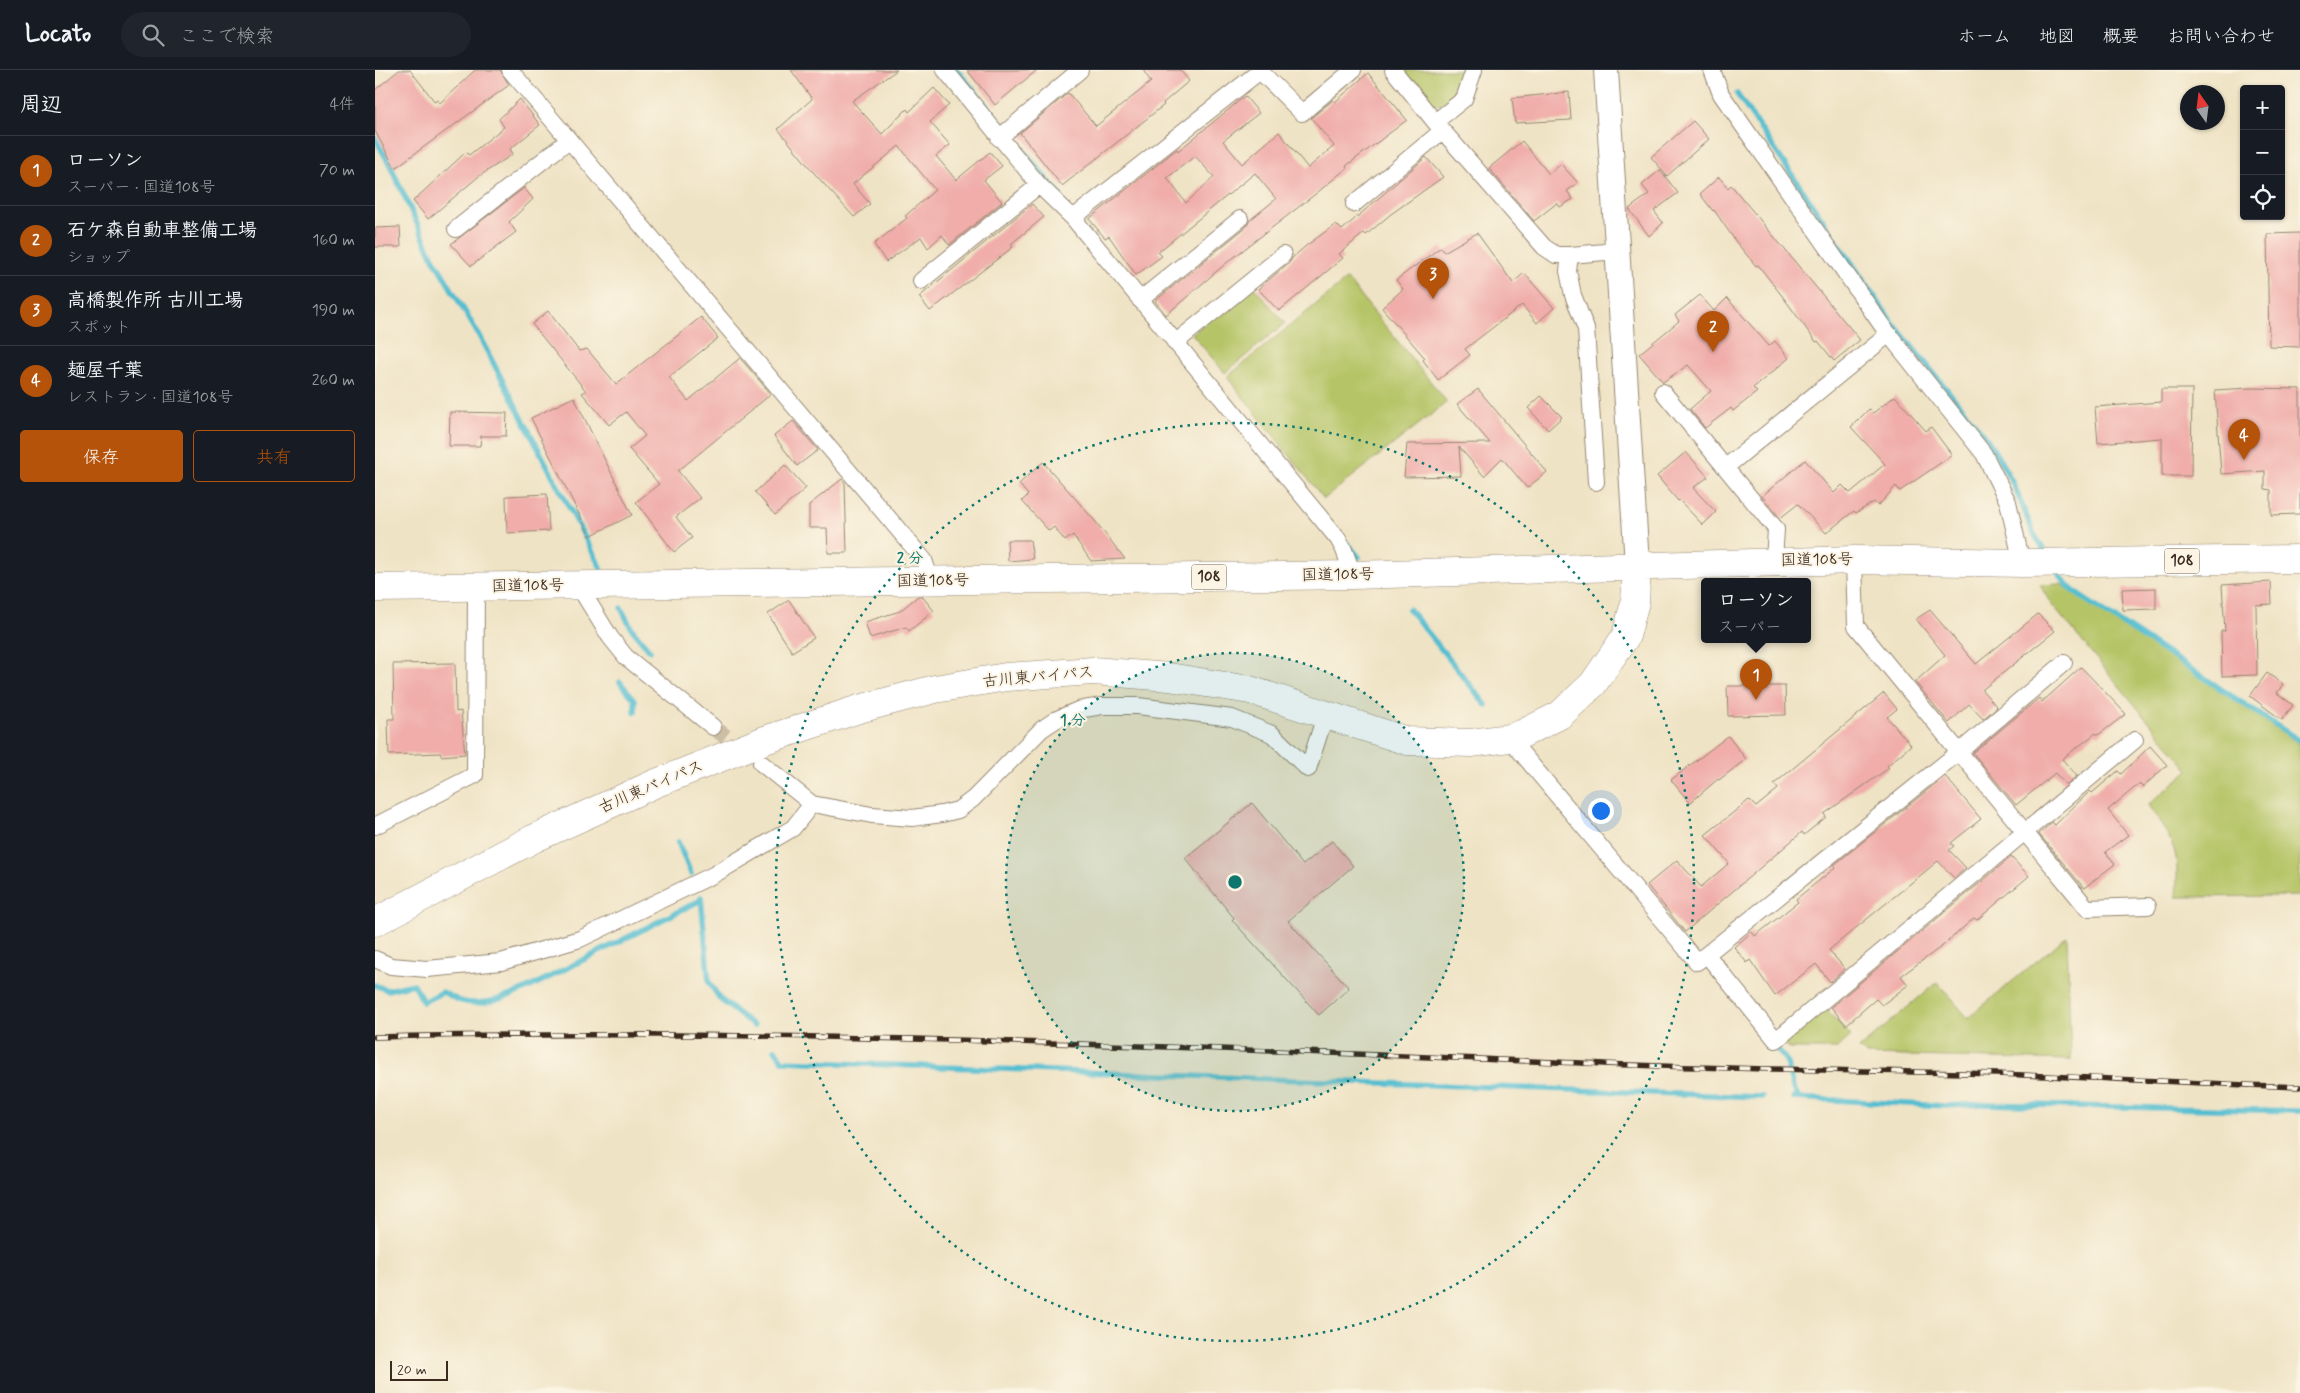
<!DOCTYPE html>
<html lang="ja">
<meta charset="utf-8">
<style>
:root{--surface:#171b24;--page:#20242c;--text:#f1f3f6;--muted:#9ea1a6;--line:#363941;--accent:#b45309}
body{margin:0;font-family:Mynerve,"Klee One",sans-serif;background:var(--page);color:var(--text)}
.controls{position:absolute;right:15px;top:15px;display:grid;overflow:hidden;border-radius:5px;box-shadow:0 1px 4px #0004}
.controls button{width:45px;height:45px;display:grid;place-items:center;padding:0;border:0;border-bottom:1px solid var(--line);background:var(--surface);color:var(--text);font:25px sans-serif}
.compass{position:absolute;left:1805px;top:15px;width:45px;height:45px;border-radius:50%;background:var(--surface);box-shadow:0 1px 4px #0004;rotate:346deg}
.scale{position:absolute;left:15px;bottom:12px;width:58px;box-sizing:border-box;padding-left:5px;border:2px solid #3b2a1e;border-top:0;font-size:14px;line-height:18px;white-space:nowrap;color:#3b2a1e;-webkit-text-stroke:4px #fcf5e5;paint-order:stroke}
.you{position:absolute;left:1225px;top:740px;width:18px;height:18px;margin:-12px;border:4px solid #fff;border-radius:50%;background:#1a73e8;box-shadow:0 0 0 8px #1a73e833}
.badge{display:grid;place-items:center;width:32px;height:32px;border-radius:50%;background:var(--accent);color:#fff;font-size:16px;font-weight:700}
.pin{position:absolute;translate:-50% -41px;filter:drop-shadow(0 1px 2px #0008)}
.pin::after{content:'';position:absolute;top:26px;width:18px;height:15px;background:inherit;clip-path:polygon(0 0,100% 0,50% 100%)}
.popup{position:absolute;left:1326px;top:508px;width:110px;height:65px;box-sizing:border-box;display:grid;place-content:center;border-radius:5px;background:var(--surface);filter:drop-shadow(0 1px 4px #0005);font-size:16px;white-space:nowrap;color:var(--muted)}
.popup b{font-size:19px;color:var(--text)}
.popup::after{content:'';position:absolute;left:50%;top:100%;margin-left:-10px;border:10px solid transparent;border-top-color:var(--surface)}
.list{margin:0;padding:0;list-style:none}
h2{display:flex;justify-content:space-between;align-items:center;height:65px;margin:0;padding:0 20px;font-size:21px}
h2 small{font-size:16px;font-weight:400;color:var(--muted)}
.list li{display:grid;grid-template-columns:32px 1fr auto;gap:15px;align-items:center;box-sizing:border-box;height:70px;padding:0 20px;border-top:1px solid var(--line)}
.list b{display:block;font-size:19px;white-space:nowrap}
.list p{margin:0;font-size:16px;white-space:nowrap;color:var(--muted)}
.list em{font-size:16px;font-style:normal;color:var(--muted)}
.actions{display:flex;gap:10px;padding:15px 20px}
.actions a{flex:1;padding:11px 0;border:1px solid var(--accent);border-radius:5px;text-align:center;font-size:18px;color:var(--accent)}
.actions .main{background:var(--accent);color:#fff}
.icon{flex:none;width:28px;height:28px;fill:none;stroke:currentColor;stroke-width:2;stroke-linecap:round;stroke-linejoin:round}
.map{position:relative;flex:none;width:1925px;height:1323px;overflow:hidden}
header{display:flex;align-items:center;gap:30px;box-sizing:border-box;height:70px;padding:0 25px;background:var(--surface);border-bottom:1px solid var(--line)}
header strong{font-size:24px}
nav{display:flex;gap:28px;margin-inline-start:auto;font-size:18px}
.search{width:350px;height:45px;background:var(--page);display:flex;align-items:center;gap:12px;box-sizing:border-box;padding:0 18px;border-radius:28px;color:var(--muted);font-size:19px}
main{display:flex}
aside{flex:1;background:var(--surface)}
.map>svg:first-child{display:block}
.green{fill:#b5c466;stroke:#787742}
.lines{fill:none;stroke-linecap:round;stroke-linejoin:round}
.stream{stroke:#54bed0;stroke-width:5.5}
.building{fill:#f0adaa;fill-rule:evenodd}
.street-tunnel{stroke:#cbbea4;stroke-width:16;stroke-dasharray:16 8;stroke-linecap:butt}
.street-casing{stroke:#958672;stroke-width:18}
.secondary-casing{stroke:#958672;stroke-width:26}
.highway-casing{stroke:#958672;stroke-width:29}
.street{stroke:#fff;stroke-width:16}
.secondary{stroke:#fff;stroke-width:24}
.highway{stroke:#fff;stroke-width:28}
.rail-casing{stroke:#3b2a1e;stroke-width:5.5}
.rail{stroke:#fcf5e5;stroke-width:4;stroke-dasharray:11;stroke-linecap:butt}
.ring{fill:none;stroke:#0f766e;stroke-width:2.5;stroke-dasharray:2.5 5}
.labels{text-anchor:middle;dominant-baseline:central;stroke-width:4;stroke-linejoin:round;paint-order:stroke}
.shield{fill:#fcf5e5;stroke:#75675a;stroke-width:1}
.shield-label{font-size:15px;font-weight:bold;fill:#3b2a1e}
.street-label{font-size:16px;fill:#3b2a1e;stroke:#fcf5e5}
.centre{fill:#0f766e;stroke:#fcf5e5;stroke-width:2.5}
.ring-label{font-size:15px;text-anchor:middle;font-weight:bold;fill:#0f766e;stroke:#fcf5e5;stroke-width:4;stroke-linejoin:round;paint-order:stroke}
</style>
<header>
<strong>Locato</strong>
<div class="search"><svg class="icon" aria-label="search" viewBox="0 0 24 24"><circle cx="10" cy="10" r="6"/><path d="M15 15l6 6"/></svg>ここで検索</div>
<nav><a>ホーム</a><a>地図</a><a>概要</a><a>お問い合わせ</a></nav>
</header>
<main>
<aside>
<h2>周辺<small>4件</small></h2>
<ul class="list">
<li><span class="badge">1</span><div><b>ローソン</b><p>スーパー · 国道108号</p></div><em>70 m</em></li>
<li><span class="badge">2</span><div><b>石ケ森自動車整備工場</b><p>ショップ</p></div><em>160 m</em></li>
<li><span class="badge">3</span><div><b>高橋製作所 古川工場</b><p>スポット</p></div><em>190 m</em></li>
<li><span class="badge">4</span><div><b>麺屋千葉</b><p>レストラン · 国道108号</p></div><em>260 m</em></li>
</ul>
<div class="actions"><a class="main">保存</a><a>共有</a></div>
</aside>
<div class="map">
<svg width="1925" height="1323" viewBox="0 0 1925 1323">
<rect width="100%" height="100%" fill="#fcf5e5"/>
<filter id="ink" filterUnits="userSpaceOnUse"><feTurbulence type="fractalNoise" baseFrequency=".02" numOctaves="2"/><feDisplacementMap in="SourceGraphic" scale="10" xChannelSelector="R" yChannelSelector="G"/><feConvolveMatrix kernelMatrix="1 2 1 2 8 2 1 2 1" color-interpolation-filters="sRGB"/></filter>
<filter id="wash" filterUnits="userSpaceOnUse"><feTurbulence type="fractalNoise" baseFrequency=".0096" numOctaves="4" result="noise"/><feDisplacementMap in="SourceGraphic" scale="20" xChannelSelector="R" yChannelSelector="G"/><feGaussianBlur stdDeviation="1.12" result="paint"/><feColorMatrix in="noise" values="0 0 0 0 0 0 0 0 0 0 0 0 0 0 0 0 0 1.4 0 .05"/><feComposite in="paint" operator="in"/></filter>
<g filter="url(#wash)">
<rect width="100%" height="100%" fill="#efe3c5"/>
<path class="green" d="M 1028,0 L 1088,0 L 1077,28 L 1068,35 L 1055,34 Z
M 972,209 L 1072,332 L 949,429 L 852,307 Z
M 877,215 L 910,253 L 850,303 L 817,264 Z
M 1686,514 L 1925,674 L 1925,826 L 1801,827 C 1805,780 1799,772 1773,735 L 1814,700 L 1676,534 L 1665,515 Z
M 1692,866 L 1696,990 L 1492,985 L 1484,979 L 1562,912 L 1593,948 Z
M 1450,938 L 1476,966 L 1461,979 L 1414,979 L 1409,972 Z"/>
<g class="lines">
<path class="stream" d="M 582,0 L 686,126
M 1362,24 L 1517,252 L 1612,369 L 1637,411 L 1659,464 L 1672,485
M 0,68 L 16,97 L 57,186 L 102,262 L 226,498
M 973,474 L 984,487
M 1682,501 L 1691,514 L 1702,524 L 1925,671
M 246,538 L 257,559 L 275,581
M 1034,539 L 1111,635
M 245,612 L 260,630 L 260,642
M 303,772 L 316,804
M 326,827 L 334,912 L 345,929 L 379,956
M 0,915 L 12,920 L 39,914 L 48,932 L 68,922 C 73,925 80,929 86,931 C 107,938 136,926 155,917 L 326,830
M 1396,972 L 1411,990 L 1418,1017 L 1424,1028
M 400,980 L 408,991 L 1387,1027
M 1419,1028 L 1572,1036 L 1608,1034 L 1925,1041"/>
</g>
<g id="blocks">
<path class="building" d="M 24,0 L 35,0 L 60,32 L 62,30 L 65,33 L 100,0 L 125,0 L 134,15 L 20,98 L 0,61 L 0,20 Z
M 416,0 L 522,0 L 477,31 L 507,64 L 532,39 L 534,42 L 559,18 L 574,35 L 555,52 L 575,75 L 561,86 L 581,110 L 615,82 L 627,96 L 609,110 L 627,132 L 574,175 L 567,165 L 553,178 L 546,167 L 511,192 L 499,174 L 532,148 L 530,146 L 560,120 L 524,76 L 478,114 L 495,134 L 479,147 L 439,103 L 403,59 L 437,29 Z
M 592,0 L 662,0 L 620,35 Z
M 768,0 L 805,0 L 814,11 L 788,33 L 789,35 L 687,116 L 645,63 L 693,23 L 721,56 L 776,12 Z
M 993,3 L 1032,50 L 971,96 L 972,98 L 943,122 L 849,195 L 791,245 L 780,231 L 871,157 L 875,150 L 901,129 L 880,103 L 783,182 L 787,186 L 761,205 L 734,166 L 730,168 L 714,149 L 802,79 L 803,81 L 870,26 L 884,43 L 848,71 L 867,94 L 904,62 L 933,98 L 959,76 L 936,48 L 958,30 L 960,32 ZM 820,86 L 839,107 L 811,133 L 792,108 Z
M 1194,22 L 1196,50 L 1140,53 L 1137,28 Z
M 145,29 L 165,55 L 135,79 L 138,84 L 103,107 L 53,149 L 38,131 L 91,82 L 94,85 L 129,57 L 124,49 Z
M 1318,51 L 1334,69 L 1292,106 L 1276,87 Z
M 1147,71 L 1174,104 L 1186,94 L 1203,113 L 1192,121 L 1198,129 L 1185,137 L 1182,133 L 1159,151 L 1114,98 Z
M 1051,87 L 1068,107 L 1016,144 L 991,165 L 989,163 L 964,184 L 968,188 L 904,241 L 883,219 L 914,193 L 918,187 L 932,175 L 961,154 L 967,160 Z
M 1285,100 L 1303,123 L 1279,141 L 1288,153 L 1274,166 L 1254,139 L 1274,124 L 1267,115 Z
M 1344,107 L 1353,118 L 1356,115 L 1485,270 L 1459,291 L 1443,271 L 1441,272 L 1408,227 L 1383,195 L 1381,196 L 1361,172 L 1339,140 L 1338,141 L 1325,124 Z
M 149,118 L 158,129 L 134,152 L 141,162 L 96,196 L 76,174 Z
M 657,134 L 669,147 L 636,174 L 638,177 L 555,241 L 544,227 Z
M 25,157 L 26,177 L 0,177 L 0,158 Z
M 1102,163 L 1138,213 L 1149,203 L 1179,238 L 1162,253 L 1147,235 L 1090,279 L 1095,285 L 1063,310 L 1048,290 L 1050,288 L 1007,238 L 1028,219 L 1021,210 L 1066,177 L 1069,182 Z
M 1925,163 L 1925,277 L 1894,276 L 1892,164 Z
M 1325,225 L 1339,241 L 1352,228 L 1394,276 L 1400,271 L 1414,288 L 1378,318 L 1382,322 L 1358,341 L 1356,338 L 1330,358 L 1315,339 L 1336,321 L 1313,295 L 1288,312 L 1264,284 L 1304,251 L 1300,245 Z
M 173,241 L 204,281 L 212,279 L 241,314 L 326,247 L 343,268 L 294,307 L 313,331 L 365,288 L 396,324 L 303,401 L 325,428 L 301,447 L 317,468 L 299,482 L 261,432 L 284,414 L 254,379 L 270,366 L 251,342 L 234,355 L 207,323 L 211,321 L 157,254 Z
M 1875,318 L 1925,319 L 1925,444 L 1896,445 L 1896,420 L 1890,419 L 1890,401 L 1846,404 L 1840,320 Z
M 1103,319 L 1172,402 L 1152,418 L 1127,388 L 1109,406 L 1084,377 L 1086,406 L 1029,407 L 1032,374 L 1115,373 L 1082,334 Z
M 1786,319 L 1817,319 L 1816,406 L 1787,406 L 1787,368 L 1723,373 L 1720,337 L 1786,332 Z
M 1166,326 L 1187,347 L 1173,360 L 1153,338 Z
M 1520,326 L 1551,361 L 1556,357 L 1577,385 L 1525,421 L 1521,416 L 1503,436 L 1499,432 L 1481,443 L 1479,441 L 1451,463 L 1423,434 L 1405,448 L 1387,426 L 1430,390 L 1459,423 L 1467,415 L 1475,423 L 1510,394 L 1476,357 L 1494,339 L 1498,343 Z
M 199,327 L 257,445 L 215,466 L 156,348 Z
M 75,342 L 132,343 L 131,366 L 106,366 L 105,376 L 74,376 Z
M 418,351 L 443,380 L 422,396 L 399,366 Z
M 1311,382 L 1333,407 L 1318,418 L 1341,442 L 1328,455 L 1304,430 L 1303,431 L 1282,406 Z
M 668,392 L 720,451 L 750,489 L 716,491 L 698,465 L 690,471 L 679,457 L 674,461 L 647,431 L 653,425 L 644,414 Z
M 410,395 L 431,418 L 400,445 L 380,422 Z
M 467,409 L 470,413 L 472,483 L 453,483 L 452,458 L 434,458 L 434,435 Z
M 172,424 L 174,461 L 132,463 L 131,426 Z
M 632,470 L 655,470 L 658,489 L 633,491 Z
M 1896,512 L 1897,534 L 1881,535 L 1882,605 L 1847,606 L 1846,561 L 1850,561 L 1847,515 Z
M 1781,518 L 1781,539 L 1748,540 L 1747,519 Z
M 543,526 L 547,526 L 559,541 L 534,561 L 531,557 L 495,568 L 490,552 L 525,541 Z
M 414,530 L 439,568 L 417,582 L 393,544 Z
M 1555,540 L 1601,594 L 1663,544 L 1680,561 L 1607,620 L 1622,637 L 1608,649 L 1594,634 L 1574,653 L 1540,612 L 1570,585 L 1541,549 Z
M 80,593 L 81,642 L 86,641 L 90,684 L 66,686 L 66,683 L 14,685 L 13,649 L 19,649 L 18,594 Z
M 1706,597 L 1751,644 L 1723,665 L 1721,663 L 1687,689 L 1702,706 L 1691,715 L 1680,703 L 1641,735 L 1598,683 L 1664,628 L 1667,632 Z
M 1892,603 L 1908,614 L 1902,623 L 1918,635 L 1907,650 L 1875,626 Z
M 1352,616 L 1410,616 L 1411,645 L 1353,646 Z
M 1509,623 L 1522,639 L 1512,647 L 1536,675 L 1512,696 L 1514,698 L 1449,744 L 1451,747 L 1429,765 L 1427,762 L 1310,862 L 1272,815 L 1302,790 L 1326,817 L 1354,793 L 1330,765 L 1374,730 L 1381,737 L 1403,719 L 1399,714 Z
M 1353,666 L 1371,689 L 1344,710 L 1343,709 L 1315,733 L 1296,710 Z
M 1775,676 L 1792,695 L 1768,717 L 1764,714 L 1733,740 L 1753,765 L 1730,782 L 1740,794 L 1709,818 L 1664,764 L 1677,752 L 1680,755 L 1715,721 L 1717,723 L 1743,701 L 1746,704 Z
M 1570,706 L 1606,749 L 1576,773 L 1579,776 L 1574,780 L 1591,798 L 1579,808 L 1563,791 L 1454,880 L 1470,899 L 1455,912 L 1441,894 L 1400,926 L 1375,890 L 1372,893 L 1359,877 L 1377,862 L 1380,866 L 1423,832 L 1421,829 L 1460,798 L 1459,795 Z
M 877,733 L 928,795 L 957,771 L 978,796 L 913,851 L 974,918 L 944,945 L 857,850 L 859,848 L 810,788 Z
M 1636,787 L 1654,806 L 1602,850 L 1599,848 L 1570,874 L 1526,906 L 1533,915 L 1507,935 L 1501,929 L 1471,955 L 1456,937 Z"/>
</g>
</g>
<g filter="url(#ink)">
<use href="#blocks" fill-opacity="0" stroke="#958672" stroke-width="1"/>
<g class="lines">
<path class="street-tunnel" d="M 338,657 L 372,683"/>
<defs>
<path id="street" d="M 135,0 L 549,490 L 556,511
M 570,0 L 664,115 L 698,148 L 963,469 L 969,480 L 978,505
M 1018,0 L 1060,52 L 1169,177 L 1181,185 L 1195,185 L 1193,201 L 1198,225 L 1211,259 L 1221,412
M 1337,0 L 1346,24 L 1508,257 L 1609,384 L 1633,432 L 1647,493
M 1060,52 L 1089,29 L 1099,0
M 624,68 L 705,0
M 979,134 L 1067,61
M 698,148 L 885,1 L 927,43 L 978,0
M 81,159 L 194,70
M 1195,185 L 1242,181
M 546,211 L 664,115
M 765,230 L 865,149
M 800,273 L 908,185
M 1288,322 L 1401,459 L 1399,491
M 1351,397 L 1514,264
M 1479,490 L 1481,556 L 1712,838 L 1773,836
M 203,515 L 235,567 L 251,587 L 338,657
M 1134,668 L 1322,892 L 1584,682 L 1689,593
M 386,693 L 437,734 L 497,745 L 537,748 L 567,744 L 583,740 L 598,729 L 667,659 L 682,649 L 703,640 L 727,636 L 763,636 L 857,648 L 897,664 L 933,699 L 951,643
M 0,756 L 100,705 L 101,517
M 1332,885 L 1401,970 L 1760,670
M 0,889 L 16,896 L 52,899 L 126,892 L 205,869 L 340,804 L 418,758 L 437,734"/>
<path id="secondary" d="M 1231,0 L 1262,495"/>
<path id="highway" d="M 0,518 L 978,505 L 1479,490 L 1647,493 L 1925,489
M 0,852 L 158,769 L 279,714 L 390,670 L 484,639 L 560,619 L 631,607 L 718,601 L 794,607 L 875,620 L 1032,671 L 1096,673 L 1134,668 L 1147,664 L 1185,645 L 1218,614 L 1251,566 L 1260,532 L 1262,495"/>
</defs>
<use href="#street" class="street-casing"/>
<use href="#secondary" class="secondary-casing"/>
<use href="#highway" class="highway-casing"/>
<use href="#street" class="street"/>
<use href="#secondary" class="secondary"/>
<use href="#highway" class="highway"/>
<defs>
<path id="rail" d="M 0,967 C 410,958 819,978 1229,994 C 1348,999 1467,1000 1587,1003 C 1699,1006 1812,1013 1925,1017"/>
</defs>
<use href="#rail" class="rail-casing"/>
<use href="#rail" class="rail"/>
</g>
</g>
<circle cx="860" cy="812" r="229" fill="#0f766e" fill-opacity=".12"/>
<g class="ring">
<circle cx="860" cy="812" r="229"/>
<circle cx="860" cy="812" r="459"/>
</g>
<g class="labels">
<g class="shield">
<rect x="1789.5" y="478.5" width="35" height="25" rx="4"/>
<rect x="816.5" y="494.5" width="35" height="25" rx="4"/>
</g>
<g class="shield-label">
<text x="1807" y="491">108</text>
<text x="834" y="507">108</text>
</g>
<g class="street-label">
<text transform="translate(1442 490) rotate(-1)">国道108号</text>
<text transform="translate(963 505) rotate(-1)">国道108号</text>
<text transform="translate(558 511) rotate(-1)">国道108号</text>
<text transform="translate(153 516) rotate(-1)">国道108号</text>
<text transform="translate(663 607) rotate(-5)">古川東バイパス</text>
<text transform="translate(276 717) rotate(-23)">古川東バイパス</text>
</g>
</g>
<circle cx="860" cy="812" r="8" class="centre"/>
<g class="ring-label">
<text x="535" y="493">2 分</text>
<text x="698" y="655">1 分</text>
</g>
</svg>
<div class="controls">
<button>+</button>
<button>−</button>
<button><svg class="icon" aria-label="locate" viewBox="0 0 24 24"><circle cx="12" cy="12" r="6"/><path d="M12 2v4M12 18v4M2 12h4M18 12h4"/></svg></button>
</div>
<svg class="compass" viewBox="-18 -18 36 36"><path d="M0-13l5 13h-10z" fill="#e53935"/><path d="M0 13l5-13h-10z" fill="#9ea1a6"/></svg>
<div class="scale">20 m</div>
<div class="you"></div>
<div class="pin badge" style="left:1381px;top:630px">1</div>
<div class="popup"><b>ローソン</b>スーパー</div>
<div class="pin badge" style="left:1338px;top:282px">2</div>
<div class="pin badge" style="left:1058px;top:229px">3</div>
<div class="pin badge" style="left:1869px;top:390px">4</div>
</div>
</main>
